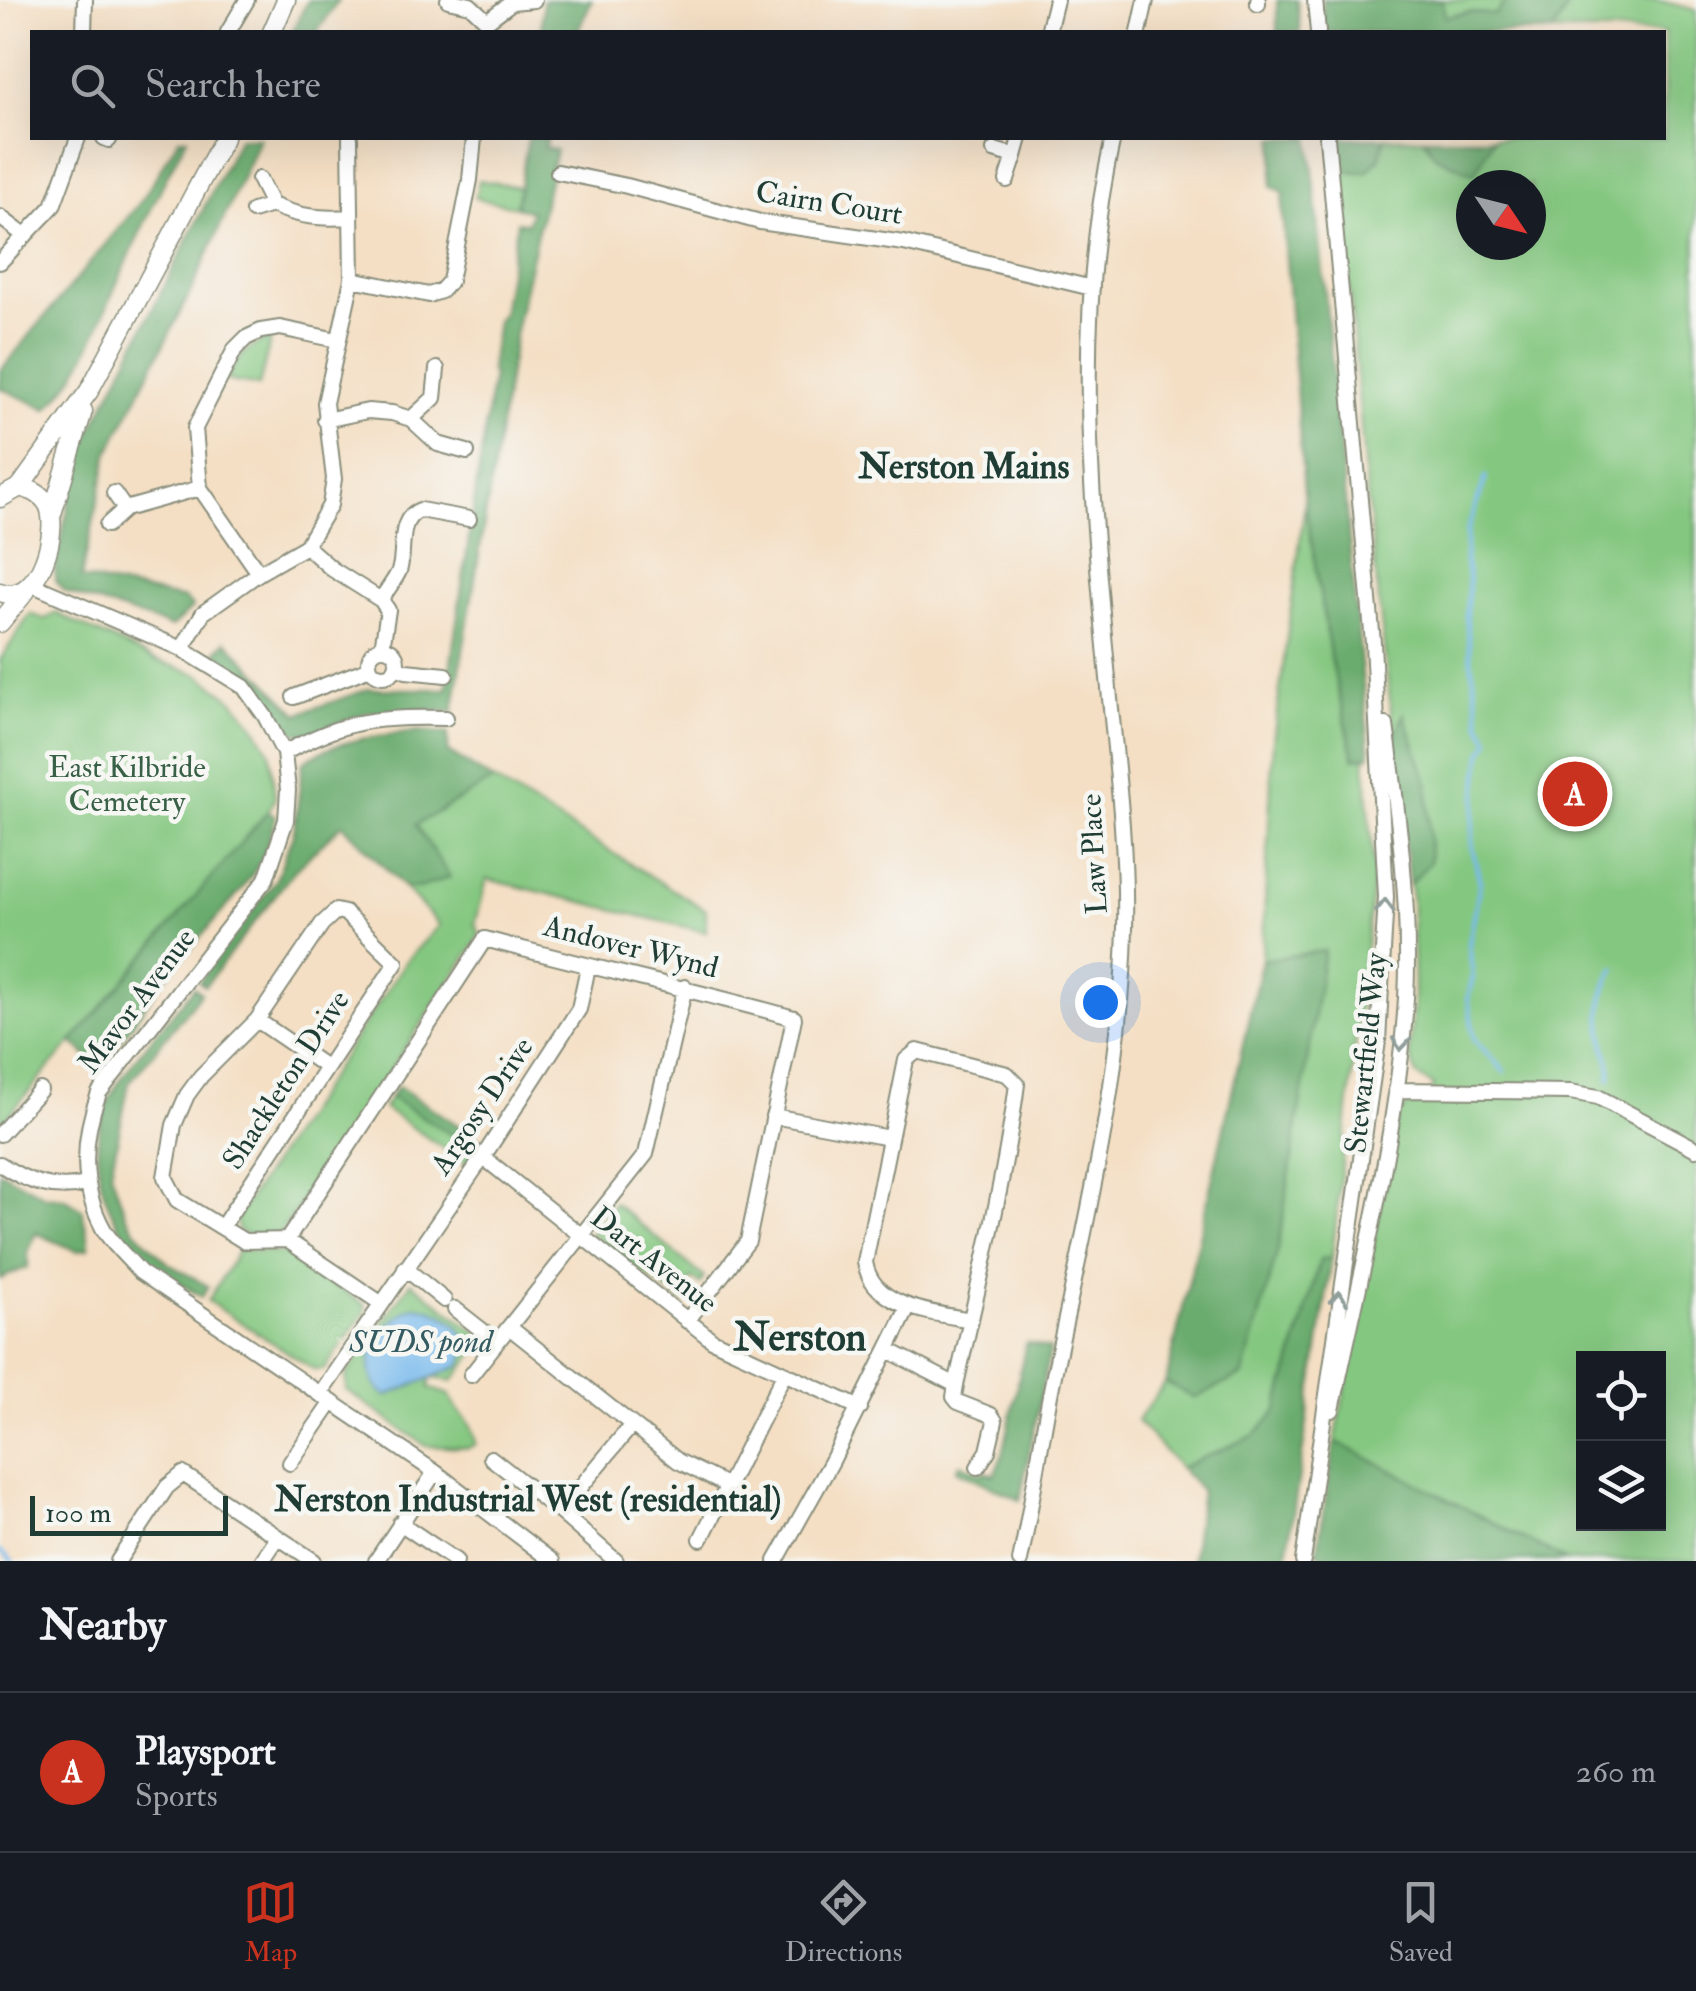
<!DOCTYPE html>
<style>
:root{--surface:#171b24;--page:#20242c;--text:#f1f3f6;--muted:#9ea1a6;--line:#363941;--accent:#c8321e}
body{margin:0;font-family:"IM FELL Double Pica",serif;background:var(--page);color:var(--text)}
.controls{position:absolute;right:30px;bottom:30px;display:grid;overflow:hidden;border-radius:0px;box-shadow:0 10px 40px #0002}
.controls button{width:90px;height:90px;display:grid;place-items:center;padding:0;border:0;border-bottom:2px solid var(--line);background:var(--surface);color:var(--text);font:50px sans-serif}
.compass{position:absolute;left:1456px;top:170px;width:90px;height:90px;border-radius:50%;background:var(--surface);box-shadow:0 10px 40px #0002;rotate:125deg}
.scale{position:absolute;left:30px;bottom:25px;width:198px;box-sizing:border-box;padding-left:10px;border:5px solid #1f3d34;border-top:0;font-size:28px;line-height:35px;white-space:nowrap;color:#1f3d34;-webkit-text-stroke:8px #f6f6f2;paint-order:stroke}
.you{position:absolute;left:1100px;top:1002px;width:35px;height:35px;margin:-25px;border:8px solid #fff;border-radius:50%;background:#1a73e8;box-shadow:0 0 0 15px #1a73e833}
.badge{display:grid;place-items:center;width:65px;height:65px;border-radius:50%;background:var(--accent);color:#fff;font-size:32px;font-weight:700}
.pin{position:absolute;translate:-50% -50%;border:5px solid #fff;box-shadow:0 2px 10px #0006}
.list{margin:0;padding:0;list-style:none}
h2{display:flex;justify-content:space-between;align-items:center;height:130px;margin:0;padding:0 40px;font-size:42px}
h2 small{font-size:32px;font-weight:400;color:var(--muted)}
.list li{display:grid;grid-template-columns:65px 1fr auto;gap:30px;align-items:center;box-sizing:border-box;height:160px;padding:0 40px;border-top:2px solid var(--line)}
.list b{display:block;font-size:38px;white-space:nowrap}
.list p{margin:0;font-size:32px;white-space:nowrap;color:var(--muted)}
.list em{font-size:32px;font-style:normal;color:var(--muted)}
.icon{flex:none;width:55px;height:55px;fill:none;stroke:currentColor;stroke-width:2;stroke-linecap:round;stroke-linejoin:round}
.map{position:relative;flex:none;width:1696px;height:1561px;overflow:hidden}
.search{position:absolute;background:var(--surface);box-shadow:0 10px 40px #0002;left:30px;right:30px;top:30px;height:110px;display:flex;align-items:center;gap:25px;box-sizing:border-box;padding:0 35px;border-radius:0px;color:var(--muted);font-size:38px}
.sheet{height:290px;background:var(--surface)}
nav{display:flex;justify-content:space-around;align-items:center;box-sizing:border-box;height:140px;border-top:2px solid var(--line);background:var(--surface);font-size:28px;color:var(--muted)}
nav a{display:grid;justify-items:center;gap:5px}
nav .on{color:var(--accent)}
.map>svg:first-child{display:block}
.green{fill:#84c780;stroke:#52825a;stroke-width:2.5;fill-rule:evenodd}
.forest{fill:#6bac6e;stroke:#457451;stroke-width:2.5}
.water{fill:#78baed;stroke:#4c7c90;stroke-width:2.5}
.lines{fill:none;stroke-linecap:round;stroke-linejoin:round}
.stream{stroke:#78baed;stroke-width:4}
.minor-casing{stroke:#8a8e7c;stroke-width:18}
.major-casing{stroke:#8a8e7c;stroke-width:21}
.minor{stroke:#fff;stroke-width:14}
.major{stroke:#fff;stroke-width:18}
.oneway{stroke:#8f9e9a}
.labels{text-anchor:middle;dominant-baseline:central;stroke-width:9;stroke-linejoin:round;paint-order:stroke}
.street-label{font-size:30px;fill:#1f3d34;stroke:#f6f6f2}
.park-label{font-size:30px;fill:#386047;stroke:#f6f6f2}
.water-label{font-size:32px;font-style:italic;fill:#355c62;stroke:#f6f6f2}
.quarter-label{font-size:35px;font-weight:bold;fill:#1f3d34;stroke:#f6f6f2}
.district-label{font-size:40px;font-weight:bold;fill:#1f3d34;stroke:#f6f6f2}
</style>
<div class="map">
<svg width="1696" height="1561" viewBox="0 0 1696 1561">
<rect width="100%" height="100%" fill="#f6f6f2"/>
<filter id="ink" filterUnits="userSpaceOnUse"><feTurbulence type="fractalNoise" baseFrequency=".01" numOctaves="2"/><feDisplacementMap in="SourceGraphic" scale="20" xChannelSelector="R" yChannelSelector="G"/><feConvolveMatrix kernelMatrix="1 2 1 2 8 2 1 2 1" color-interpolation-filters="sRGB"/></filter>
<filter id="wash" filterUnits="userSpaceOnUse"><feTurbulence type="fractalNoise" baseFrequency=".0048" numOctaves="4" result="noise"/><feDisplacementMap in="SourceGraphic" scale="40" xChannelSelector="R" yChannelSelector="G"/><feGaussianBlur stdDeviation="2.25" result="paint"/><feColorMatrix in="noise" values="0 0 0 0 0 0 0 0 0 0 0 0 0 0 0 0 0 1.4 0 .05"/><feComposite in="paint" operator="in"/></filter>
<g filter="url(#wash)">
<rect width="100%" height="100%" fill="#f4dfc4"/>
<path class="green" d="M 1442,0 L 1507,0 L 1495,15 L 1470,12 L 1445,17 Z
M 1571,0 L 1657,0 L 1696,10 L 1696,1561 L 1567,1561 L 1335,1441 L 1397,1119 C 1405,1104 1413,1101 1430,1101 L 1433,1085 L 1417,1076 L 1409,1054 L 1414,997 L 1413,941 L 1403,716 L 1394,738 L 1365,477 L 1340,171 L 1366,172 L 1385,138 L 1424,138 L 1435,156 L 1474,173 L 1494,138 L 1664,138 L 1664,32 L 1553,32 ZM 1471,185 L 1531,185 L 1531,245 L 1471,245 ZM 1584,1358 L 1658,1358 L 1658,1524 L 1584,1524 Z
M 479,180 L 519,187 L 516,207 L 475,198 Z
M 271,338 L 259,386 L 226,380 C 237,359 247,345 271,338 Z
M 1305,504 L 1331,660 L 1354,758 L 1365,757 L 1374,874 L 1332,1258 L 1320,1260 L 1277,1411 L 1255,1435 L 1180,1468 L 1137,1421 L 1166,1382 L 1194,1398 L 1323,951 L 1262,960 L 1273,741 Z
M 56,613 L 154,660 L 198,674 L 234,701 L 255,726 L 270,752 L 275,798 L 261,823 L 0,1125 L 0,660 L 30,614 L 45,619 Z
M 493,780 L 706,910 L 706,932 L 487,879 L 475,925 L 480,933 L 475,944 L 280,1234 L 249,1235 L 238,1231 L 236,1218 L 406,961 L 439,925 L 404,887 L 419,887 L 415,825 Z
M 390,1097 L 477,1150 L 467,1164 L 383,1108 Z
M 614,1203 L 704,1277 L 700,1284 L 692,1278 L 683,1290 L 690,1297 L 684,1303 L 590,1234 Z
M 239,1249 L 289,1254 L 365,1305 L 365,1312 L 325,1369 L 315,1370 L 208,1301 Z
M 411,1282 L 486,1339 L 453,1381 L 431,1378 L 429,1388 L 450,1395 C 457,1418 471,1412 476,1444 L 468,1448 L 426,1446 L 346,1390 L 346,1375 Z"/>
<path class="forest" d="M 308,0 L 339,0 L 317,32 L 292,32 Z
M 543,0 L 592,0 L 577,32 L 541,32 Z
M 1277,0 L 1297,0 L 1300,32 L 1277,32 Z
M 1322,0 L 1442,0 L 1445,17 L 1470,12 L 1495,15 L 1507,0 L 1571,0 L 1553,32 L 1325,32 Z
M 179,138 L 187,138 C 162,183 140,232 119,279 C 98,325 85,374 47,409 L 0,388 L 0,371 L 142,200 Z
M 239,138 L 260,138 L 193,287 L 109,452 L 81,578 L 185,599 L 193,607 L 172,627 L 65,592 L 55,580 L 55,568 L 79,455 Z
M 528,138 L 547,138 L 545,148 L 556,150 L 518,318 L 453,712 L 421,710 L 366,713 L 309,734 L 298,733 L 284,729 L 271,716 L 253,684 L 215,652 L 226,641 L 298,714 L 368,689 L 447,689 L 493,374 L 490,373 L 497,320 L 502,314 L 517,222 L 527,223 L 531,211 L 516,207 Z
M 1275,138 L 1310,138 L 1370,756 L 1354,758 L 1331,660 L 1305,504 L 1282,208 L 1284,192 L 1272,187 Z
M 1336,138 L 1385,138 L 1379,159 L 1366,172 L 1340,171 Z
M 1424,138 L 1494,138 L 1474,174 L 1435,156 Z
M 1404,714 L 1428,784 L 1430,862 L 1409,885 L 1394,738 Z
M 418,731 L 448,733 L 448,752 L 493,780 L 416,825 L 450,877 L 419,888 L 404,887 L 342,824 L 294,871 L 205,986 L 199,982 L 276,880 L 294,831 L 303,762 C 335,740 380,735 418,731 Z
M 268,811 L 276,816 L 263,859 L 241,890 L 161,983 L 101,1069 L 72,1042 Z
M 1324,951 L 1278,1249 L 1243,1375 L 1194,1398 L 1166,1382 L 1262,960 Z
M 194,987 L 201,993 L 129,1083 L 111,1172 L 126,1216 L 136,1232 L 169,1264 L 208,1286 L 202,1297 C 183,1285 160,1274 145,1259 C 105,1219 84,1158 107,1104 C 123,1067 169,1020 194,987 Z
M 398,1086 L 482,1141 L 477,1150 L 390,1097 Z
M 0,1171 L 45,1196 L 65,1198 L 83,1210 C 83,1224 90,1235 89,1248 L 77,1251 L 36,1233 L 28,1252 L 28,1267 L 0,1279 Z
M 1332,1258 L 1286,1561 L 1192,1561 L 1201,1491 L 1180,1468 L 1255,1435 L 1277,1411 L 1321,1259 Z
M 1026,1343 L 1050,1349 L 1020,1500 L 956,1470 L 960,1463 L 982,1474 L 984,1471 L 994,1475 L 1003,1454 Z
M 1335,1441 L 1567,1561 L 1336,1561 L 1317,1553 Z"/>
<path class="water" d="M 416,1306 C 436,1308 467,1324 466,1349 C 466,1355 462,1360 460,1366 L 386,1396 C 349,1369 383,1319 416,1306 Z"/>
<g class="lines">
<path class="stream" d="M 1486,477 L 1467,531 L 1465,560 L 1469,579 L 1466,616 L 1470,653 L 1480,722 L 1489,740 L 1482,753 L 1473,825 L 1472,847 L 1480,882 L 1469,944 L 1473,977 L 1468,997 L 1474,1039 L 1505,1072
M 1610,1079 C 1613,1067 1608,1059 1605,1047 C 1599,1022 1600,989 1615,968
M 0,1551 L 12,1561"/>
</g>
</g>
<g filter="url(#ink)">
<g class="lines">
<defs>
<path id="minor" d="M 448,0 L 470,5 L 487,21 L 512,2 L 534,0
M 1258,0 L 1258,4
M 1315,0 L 1318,32
M 84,32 L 85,0
M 228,32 L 247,0
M 1048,32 L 1056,0
M 1139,32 L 1146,0
M 104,138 L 109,140
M 994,150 L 1015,156 L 1020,138
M 558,172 L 627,186 L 760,222 L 904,243 L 1092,288
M 259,179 L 272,205
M 1007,180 L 1015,156
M 253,211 L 272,205 C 299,217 320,219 349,217
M 0,217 L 25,236
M 0,262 L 53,206 L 78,138
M 352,279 L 429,295 L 441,291 L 450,281 L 470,180 L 474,138
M 411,419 L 434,398 L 437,369
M 325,420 L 368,411 L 392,413 L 411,419 L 438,444 L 467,452
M 114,493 L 125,509
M 107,525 L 125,509 L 200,488
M 306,546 L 332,569 L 381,600 L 388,610 L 382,648
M 259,573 L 200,488 L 195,428 L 235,349 L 246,338 L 261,331 L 280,328 L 337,340
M 33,585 L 182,649 L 244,687 L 265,716 L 284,753 L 288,790 L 286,820 L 266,879 L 99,1093 C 82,1138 80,1187 104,1230 C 113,1245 129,1259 140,1272 L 435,1472 L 552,1561
M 381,600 C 386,591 395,580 399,571 C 406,551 396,519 420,510 L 469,519
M369 662a14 14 0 1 1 28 0a14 14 0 1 1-28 0Z
M 182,649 L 203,613 L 259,573 L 306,546 L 330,505 L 334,479 L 325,403 L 352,279 L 350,138
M 396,667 L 406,671 L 446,675
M 294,697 L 370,668
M 284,753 C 344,720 378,716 446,718
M 257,1020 L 326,1067
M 1396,1090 L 1570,1092 L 1598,1097 L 1696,1149
M 773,1116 L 889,1138
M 0,1134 L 40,1090
M 483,1157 L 712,1340 L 860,1408
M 0,1164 C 27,1182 54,1192 86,1184
M 222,1227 L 396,963 L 345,913 L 336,911 L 322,924 L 257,1020 L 201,1076 L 187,1095 L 174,1125 L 165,1177 L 177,1200 L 244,1241 L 287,1240 L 382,1304
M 287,1240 L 485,939 C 588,967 692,989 794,1018 L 748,1241 L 687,1321
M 405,1268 L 444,1300
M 455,1309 L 497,1342
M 509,1327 L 678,1461 L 728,1486
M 888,1350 L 956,1385 L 954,1397 L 958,1402 L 991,1415 L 995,1421 L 988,1451 L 978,1467
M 471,1375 L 646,1154 L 685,987
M 956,1385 C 978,1286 1004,1185 1017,1084 L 1007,1074 L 917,1051 L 906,1060 L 865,1262 C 872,1308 934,1313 971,1320
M 320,1394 L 483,1157 L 579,1009 L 588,967
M 1332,1410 C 1360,1277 1398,1134 1406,998 C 1411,907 1398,814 1386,725
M 491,1458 L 560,1512 L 616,1561
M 290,1463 L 332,1402
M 560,1512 L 631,1426
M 400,1523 L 456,1561
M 701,1539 L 784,1374
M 118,1561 L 167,1487 L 183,1474 L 314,1561
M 262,1561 L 278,1537
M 376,1561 L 435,1472
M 776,1561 L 832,1461 L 908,1308
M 1020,1561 C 1032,1504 1040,1447 1051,1390 C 1082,1237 1122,1084 1125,928 C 1127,837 1114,747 1106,657 C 1090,485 1074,307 1113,138
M 1303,1561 L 1378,1041 L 1386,897 L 1373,643 L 1327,138"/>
<path id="major" d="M 272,32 L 286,0
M 20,487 L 89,391 L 224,138
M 0,498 L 20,487 C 31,490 40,493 47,503 C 61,525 41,607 0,592
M 52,514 L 83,411
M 0,623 L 26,591"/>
</defs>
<use href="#minor" class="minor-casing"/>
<use href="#major" class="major-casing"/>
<use href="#minor" class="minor"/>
<use href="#major" class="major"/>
</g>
<defs><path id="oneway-chevron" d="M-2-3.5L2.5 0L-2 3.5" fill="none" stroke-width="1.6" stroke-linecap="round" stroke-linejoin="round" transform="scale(2.5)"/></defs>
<g class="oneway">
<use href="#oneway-chevron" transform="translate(1385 906) rotate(-89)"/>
<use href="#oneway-chevron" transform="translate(1401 1044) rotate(96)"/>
<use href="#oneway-chevron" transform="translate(1339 1298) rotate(-82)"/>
</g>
</g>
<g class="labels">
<g class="street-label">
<text transform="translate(829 203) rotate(9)">Cairn Court</text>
<text transform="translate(1094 854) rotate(-93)">Law Place</text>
<text transform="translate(631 947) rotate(14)">Andover Wynd</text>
<text transform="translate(137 1001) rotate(-53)">Mavor Avenue</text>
<text transform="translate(1366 1053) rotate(-84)">Stewartfield Way</text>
<text transform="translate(286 1080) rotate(-57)">Shackleton Drive</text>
<text transform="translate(482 1106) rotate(-56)">Argosy Drive</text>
<text transform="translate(654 1260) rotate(38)">Dart Avenue</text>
</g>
<g class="park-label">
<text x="127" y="767">East Kilbride<tspan x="127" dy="34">Cemetery</tspan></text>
</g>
<g class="water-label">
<text x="421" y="1342">SUDS pond</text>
</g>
<g class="quarter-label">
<text x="964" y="467">Nerston Mains</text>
<text x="528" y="1500">Nerston Industrial West (residential)</text>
</g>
<g class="district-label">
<text x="800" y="1337">Nerston</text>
</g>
</g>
</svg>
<div class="controls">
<button><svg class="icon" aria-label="locate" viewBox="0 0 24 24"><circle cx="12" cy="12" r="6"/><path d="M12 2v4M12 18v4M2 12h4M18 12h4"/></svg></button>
<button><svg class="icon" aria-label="layers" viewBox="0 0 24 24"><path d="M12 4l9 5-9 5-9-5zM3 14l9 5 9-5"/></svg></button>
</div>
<svg class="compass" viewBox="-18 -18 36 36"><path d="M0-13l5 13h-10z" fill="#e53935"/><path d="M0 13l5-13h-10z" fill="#9ea1a6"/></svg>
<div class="scale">100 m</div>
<div class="you"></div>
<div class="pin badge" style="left:1575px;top:794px">A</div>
<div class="search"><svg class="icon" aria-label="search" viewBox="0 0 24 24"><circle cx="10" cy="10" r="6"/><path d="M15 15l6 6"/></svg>Search here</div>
</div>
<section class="sheet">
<h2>Nearby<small></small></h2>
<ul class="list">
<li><span class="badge">A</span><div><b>Playsport</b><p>Sports</p></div><em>260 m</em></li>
</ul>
</section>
<nav>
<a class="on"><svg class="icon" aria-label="map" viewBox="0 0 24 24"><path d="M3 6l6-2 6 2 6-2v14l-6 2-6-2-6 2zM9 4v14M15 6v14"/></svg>Map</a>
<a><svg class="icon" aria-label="directions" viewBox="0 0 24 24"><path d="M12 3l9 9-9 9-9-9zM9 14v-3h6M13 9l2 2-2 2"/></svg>Directions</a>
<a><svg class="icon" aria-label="saved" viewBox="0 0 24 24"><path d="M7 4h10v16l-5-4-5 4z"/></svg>Saved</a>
</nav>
